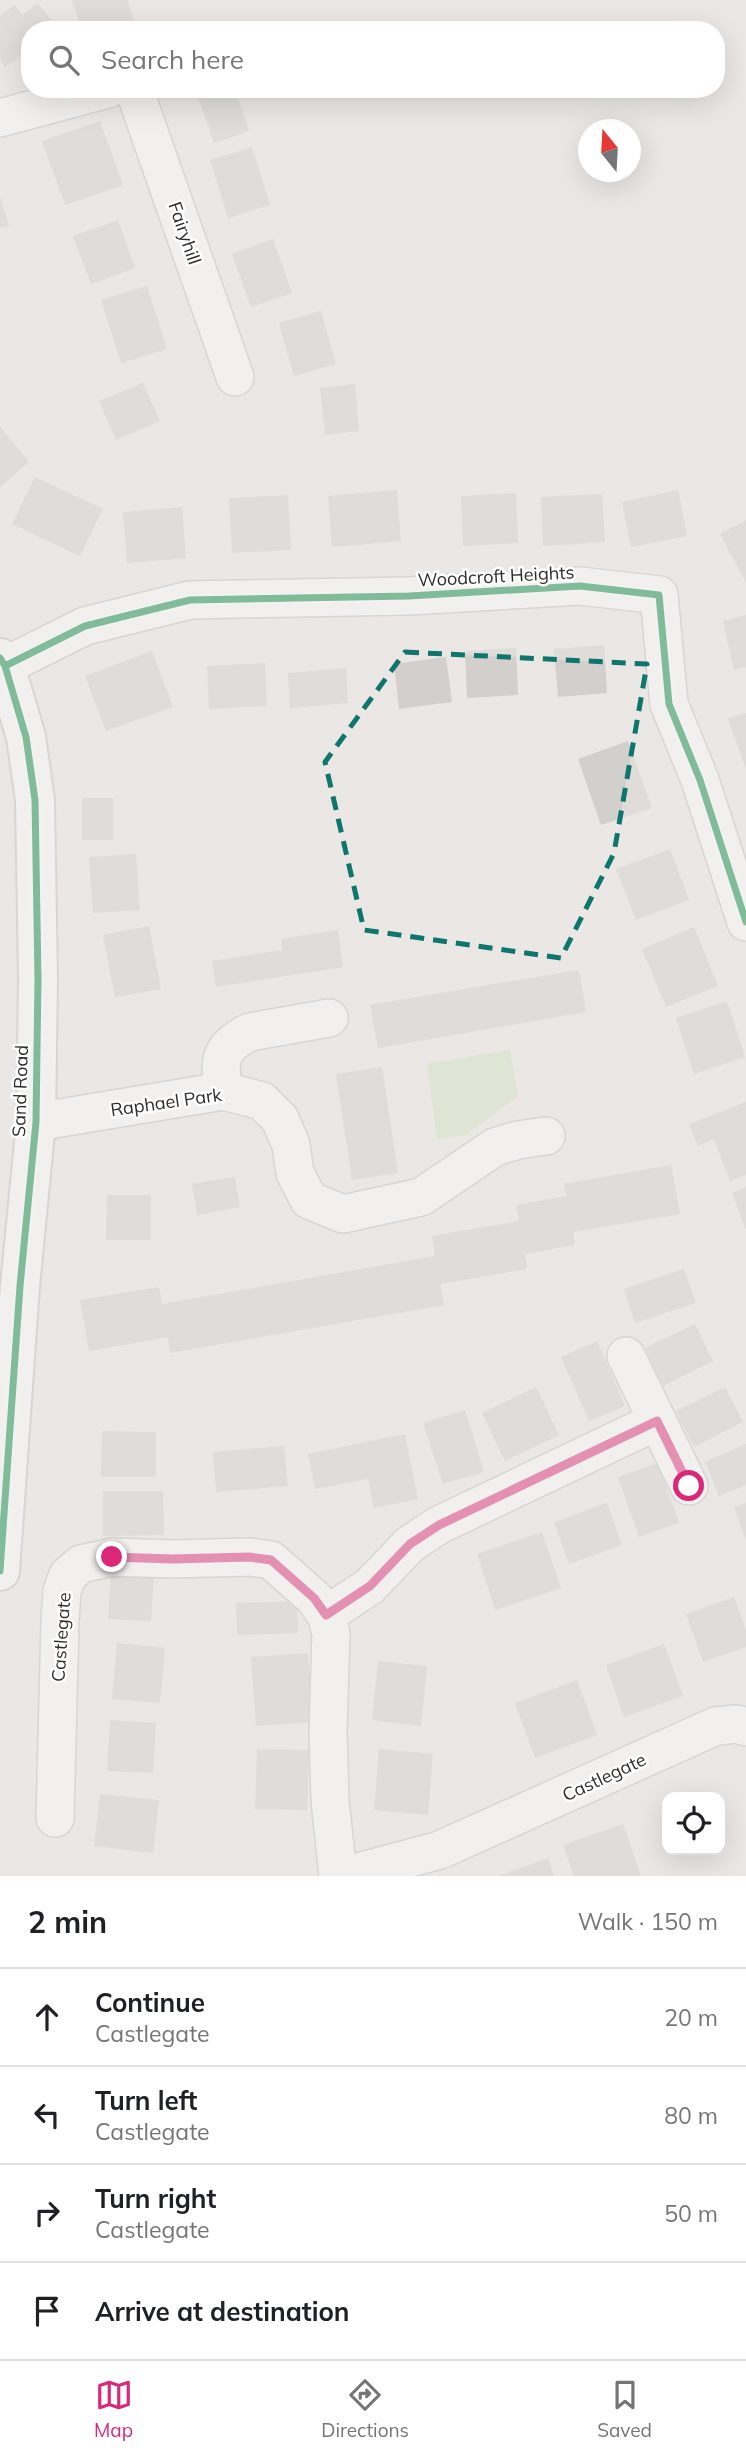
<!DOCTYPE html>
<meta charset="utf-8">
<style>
:root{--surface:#fff;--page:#f6f6f6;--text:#202124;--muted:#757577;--line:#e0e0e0;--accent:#db2777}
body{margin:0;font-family:Mulish,sans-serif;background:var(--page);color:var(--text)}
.controls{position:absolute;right:21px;bottom:21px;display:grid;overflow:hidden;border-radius:14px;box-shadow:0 7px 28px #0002}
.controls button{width:63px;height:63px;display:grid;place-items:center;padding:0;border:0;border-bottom:2px solid var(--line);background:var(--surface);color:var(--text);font:35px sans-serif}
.compass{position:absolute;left:578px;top:119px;width:63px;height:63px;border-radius:50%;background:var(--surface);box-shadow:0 7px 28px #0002;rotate:342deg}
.stop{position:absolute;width:21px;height:21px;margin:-16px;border:5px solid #db2777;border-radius:50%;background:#fff}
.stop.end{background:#db2777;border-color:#fff;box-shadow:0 2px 7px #0008}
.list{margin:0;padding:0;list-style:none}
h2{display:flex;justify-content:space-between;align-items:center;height:91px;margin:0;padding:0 28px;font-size:30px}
h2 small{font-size:23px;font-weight:400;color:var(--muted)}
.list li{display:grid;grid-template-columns:46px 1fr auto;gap:21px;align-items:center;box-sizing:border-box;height:98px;padding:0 28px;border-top:2px solid var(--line)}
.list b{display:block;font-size:26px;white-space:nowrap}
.list p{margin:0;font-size:23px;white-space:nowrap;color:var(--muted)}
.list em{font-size:23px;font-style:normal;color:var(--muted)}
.icon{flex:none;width:38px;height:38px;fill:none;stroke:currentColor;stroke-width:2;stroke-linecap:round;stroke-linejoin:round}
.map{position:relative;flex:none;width:746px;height:1876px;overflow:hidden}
.search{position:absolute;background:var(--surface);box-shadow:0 7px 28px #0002;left:21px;right:21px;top:21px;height:77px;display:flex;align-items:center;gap:18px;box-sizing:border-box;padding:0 24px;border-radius:28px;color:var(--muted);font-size:26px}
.sheet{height:483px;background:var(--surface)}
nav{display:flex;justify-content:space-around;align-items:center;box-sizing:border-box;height:98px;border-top:2px solid var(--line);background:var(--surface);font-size:19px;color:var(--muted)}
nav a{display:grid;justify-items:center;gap:4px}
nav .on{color:var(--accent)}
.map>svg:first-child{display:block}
.green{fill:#d0e3c0}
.building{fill:#d2cfcd}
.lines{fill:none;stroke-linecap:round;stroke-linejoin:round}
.street-casing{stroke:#c3c2c2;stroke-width:40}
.secondary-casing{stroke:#c3c2c2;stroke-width:42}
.street{stroke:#fcfbfb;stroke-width:37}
.secondary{stroke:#fcfbfb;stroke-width:38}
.cycleway-casing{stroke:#fff;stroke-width:11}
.cycleway{stroke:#00873e;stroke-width:7}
.route{stroke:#db2777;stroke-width:9}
.marked{fill:none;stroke:#0f766e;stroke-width:5;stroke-dasharray:14 9;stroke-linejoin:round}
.labels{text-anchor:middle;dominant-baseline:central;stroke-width:5;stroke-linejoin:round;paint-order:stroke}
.street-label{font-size:18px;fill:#2d2d2d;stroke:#fff}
</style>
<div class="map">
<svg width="746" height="1876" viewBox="0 0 746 1876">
<rect width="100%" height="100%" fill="#eae7e4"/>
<path class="green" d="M 510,1050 L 518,1096 L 466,1135 L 437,1139 L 427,1064 Z"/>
<path class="building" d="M 72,0 L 127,0 L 135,24 L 119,30 L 82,30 Z
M 38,3 L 55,26 L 49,30 L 30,30 L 30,49 L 5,67 L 0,60 L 0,16 L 15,5 L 22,15 Z
M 198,89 L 235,89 L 249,131 L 214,143 L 196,90 Z
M 100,121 L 123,185 L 65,205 L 42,141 Z
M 252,147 L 270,205 L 228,218 L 210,160 Z
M 0,197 L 9,226 L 0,228 Z
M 118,220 L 135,268 L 91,284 L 73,236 Z
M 273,239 L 292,293 L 251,307 L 232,254 Z
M 147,286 L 167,349 L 121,363 L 101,300 Z
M 321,311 L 336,364 L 294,376 L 279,323 Z
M 143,383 L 160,421 L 116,440 L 99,401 Z
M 355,384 L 359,431 L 325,435 L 320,388 Z
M 0,427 L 29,462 L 0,487 Z
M 35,477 L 103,509 L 80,556 L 12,524 Z
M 397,490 L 401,541 L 332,547 L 328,496 Z
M 678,490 L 687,536 L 631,547 L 622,502 Z
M 516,493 L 518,543 L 463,546 L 461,496 Z
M 602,494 L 605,542 L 543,546 L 541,497 Z
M 288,495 L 291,550 L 232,553 L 229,498 Z
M 182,507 L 186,558 L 127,563 L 123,512 Z
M 746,520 L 746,583 L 720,534 Z
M 746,615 L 746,667 L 734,670 L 723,621 Z
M 604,645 L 607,693 L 558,697 L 554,649 Z
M 516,648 L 518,695 L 467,698 L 465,651 Z
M 152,651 L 173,707 L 106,731 L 85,676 Z
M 446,657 L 452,702 L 399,709 L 394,664 Z
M 265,663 L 267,706 L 209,709 L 207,666 Z
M 346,668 L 348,703 L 290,708 L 288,673 Z
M 746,713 L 746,769 L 728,719 Z
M 628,741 L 652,808 L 601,825 L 578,759 Z
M 82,798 L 113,798 L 113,840 L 82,840 Z
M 670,849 L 689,900 L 636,920 L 616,869 Z
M 136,854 L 140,910 L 93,913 L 89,857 Z
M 149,926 L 161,989 L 115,997 L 103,935 Z
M 694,927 L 718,986 L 666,1007 L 642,949 Z
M 338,930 L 343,967 L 216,987 L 212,961 L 283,950 L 281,939 Z
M 579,970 L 586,1012 L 378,1048 L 370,1005 Z
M 727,1001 L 745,1057 L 694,1074 L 676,1018 Z
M 382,1067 L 398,1173 L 352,1180 L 336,1074 Z
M 746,1102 L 746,1175 L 730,1181 L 714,1139 L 698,1146 L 689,1124 Z
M 671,1165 L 680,1214 L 573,1232 L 575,1245 L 525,1254 L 527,1269 L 440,1284 L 444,1305 L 170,1353 L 168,1337 L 89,1351 L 80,1300 L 159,1287 L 162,1304 L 435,1256 L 432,1236 L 519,1221 L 516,1205 L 567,1196 L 564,1184 Z
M 235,1177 L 240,1207 L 197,1215 L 192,1184 Z
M 746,1187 L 746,1230 L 732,1193 Z
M 107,1195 L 151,1195 L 151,1240 L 106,1240 Z
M 684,1269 L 696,1303 L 635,1323 L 624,1289 Z
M 695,1324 L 713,1361 L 663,1386 L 645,1348 Z
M 597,1341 L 625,1406 L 589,1421 L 561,1357 Z
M 536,1387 L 559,1435 L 505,1461 L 482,1413 Z
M 725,1387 L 743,1422 L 694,1447 L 676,1411 Z
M 465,1410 L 484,1472 L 443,1484 L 423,1423 Z
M 102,1431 L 156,1432 L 156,1477 L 101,1477 Z
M 405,1434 L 418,1499 L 374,1508 L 368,1479 L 315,1489 L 308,1454 Z
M 746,1444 L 746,1485 L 719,1496 L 705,1462 Z
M 284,1446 L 288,1486 L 216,1492 L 213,1452 Z
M 658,1463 L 679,1523 L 639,1537 L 618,1477 Z
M 103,1491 L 163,1491 L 164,1535 L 103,1536 Z
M 607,1503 L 622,1545 L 569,1564 L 554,1522 Z
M 746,1503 L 746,1540 L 734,1508 Z
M 542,1532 L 561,1588 L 495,1610 L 477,1554 Z
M 111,1576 L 154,1578 L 151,1621 L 108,1619 Z
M 734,1597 L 746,1630 L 746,1647 L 703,1662 L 686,1614 Z
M 297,1601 L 298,1633 L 237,1635 L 236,1603 Z
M 117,1643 L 165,1648 L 160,1703 L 112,1699 Z
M 664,1644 L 683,1696 L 624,1717 L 606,1665 Z
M 308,1653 L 313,1722 L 256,1726 L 251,1657 Z
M 378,1661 L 427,1666 L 421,1726 L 372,1720 Z
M 577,1680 L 597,1735 L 535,1758 L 515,1703 Z
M 110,1720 L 156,1723 L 153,1773 L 107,1771 Z
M 257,1749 L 309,1750 L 307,1810 L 255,1809 Z
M 379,1749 L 433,1754 L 428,1815 L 374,1810 Z
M 100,1794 L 159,1800 L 153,1853 L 94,1846 Z
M 623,1824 L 641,1876 L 574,1876 L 563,1845 Z
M 548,1858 L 554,1876 L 498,1876 Z"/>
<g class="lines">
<defs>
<path id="street" d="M 134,89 L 235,377
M 0,118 L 108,89
M 5,666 L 85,626 L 190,600 L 409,596 L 580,586 L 659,595 L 669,704 L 700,780 L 746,922
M 223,1091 C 219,1060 219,1047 250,1032 L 329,1018
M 36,1122 L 223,1091 L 262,1101 L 280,1119 L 291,1145 L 295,1173 L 309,1200 L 343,1214 L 421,1197 L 495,1147 L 518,1140 L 546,1136
M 626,1356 L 689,1486
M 326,1615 L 370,1586 L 410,1544 L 439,1525 L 657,1421
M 55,1818 L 60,1621 L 62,1591 L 68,1575 L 81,1564 L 112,1557 L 172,1559 L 249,1557 L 271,1560 L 314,1598 L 326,1615 L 331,1633 L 328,1730 L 330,1800 L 338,1876
M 343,1876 L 440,1850 L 716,1726 L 737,1724 L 746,1727"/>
<path id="secondary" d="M 0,658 L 5,666 L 26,737 L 35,800 L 38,979 L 36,1122 L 20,1286 L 0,1571"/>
</defs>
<use href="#street" class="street-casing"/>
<use href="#secondary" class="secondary-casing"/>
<use href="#street" class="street"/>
<use href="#secondary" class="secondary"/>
<defs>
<path id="cycleway" d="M 0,658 L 5,666 L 26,737 L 35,800 L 38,979 L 36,1122 L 20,1286 L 0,1571
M 5,666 L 85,626 L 190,600 L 409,596 L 580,586 L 659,595 L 669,704 L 700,780 L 746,922"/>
</defs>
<use href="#cycleway" class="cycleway-casing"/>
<use href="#cycleway" class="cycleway"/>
</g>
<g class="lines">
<path class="route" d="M 112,1557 L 172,1559 L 249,1557 L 271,1560 L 314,1598 L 326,1615 L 370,1586 L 410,1544 L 439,1525 L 657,1421 L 689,1486"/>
</g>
<path d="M0 0H746V1876H0ZM 405,652 L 647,664 L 614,853 L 561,958 L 364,930 L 325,762 Z" fill="#eae7e4" fill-opacity=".55" fill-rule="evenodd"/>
<path class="marked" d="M 405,652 L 647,664 L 614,853 L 561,958 L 364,930 L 325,762 Z"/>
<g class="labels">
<g class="street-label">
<text transform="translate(185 233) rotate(71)">Fairyhill</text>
<text transform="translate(496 576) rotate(-3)">Woodcroft Heights</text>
<text transform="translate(20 1091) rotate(-88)">Sand Road</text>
<text transform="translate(166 1102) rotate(-8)">Raphael Park</text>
<text transform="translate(61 1637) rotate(-86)">Castlegate</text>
<text transform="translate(604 1777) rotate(-25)">Castlegate</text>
</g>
</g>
</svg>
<div class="controls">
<button><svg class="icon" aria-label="locate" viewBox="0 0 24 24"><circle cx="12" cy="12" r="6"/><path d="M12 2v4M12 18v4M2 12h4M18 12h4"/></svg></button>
</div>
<svg class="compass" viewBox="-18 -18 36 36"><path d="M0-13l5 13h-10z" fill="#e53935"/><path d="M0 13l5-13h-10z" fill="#757577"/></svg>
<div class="stop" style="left:689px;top:1486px"></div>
<div class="stop end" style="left:112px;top:1557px"></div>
<div class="search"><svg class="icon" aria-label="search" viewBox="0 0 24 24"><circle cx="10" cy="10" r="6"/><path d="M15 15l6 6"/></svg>Search here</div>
</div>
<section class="sheet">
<h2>2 min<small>Walk · 150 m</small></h2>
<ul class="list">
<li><svg class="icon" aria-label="ahead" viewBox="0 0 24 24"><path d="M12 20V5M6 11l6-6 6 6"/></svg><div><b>Continue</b><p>Castlegate</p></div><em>20 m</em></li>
<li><svg class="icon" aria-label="left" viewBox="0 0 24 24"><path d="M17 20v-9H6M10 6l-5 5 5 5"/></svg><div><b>Turn left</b><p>Castlegate</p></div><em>80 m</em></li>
<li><svg class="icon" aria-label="right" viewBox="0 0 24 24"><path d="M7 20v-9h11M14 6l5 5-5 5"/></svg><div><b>Turn right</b><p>Castlegate</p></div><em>50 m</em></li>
<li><svg class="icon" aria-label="arrive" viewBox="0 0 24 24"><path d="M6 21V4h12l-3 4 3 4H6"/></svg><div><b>Arrive at destination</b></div></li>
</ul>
</section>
<nav>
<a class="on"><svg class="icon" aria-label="map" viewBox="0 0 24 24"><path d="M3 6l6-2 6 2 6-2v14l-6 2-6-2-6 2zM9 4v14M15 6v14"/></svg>Map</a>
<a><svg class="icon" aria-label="directions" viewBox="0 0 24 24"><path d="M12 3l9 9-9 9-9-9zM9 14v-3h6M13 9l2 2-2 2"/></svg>Directions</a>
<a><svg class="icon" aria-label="saved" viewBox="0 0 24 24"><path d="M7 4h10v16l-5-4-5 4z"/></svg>Saved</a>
</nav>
